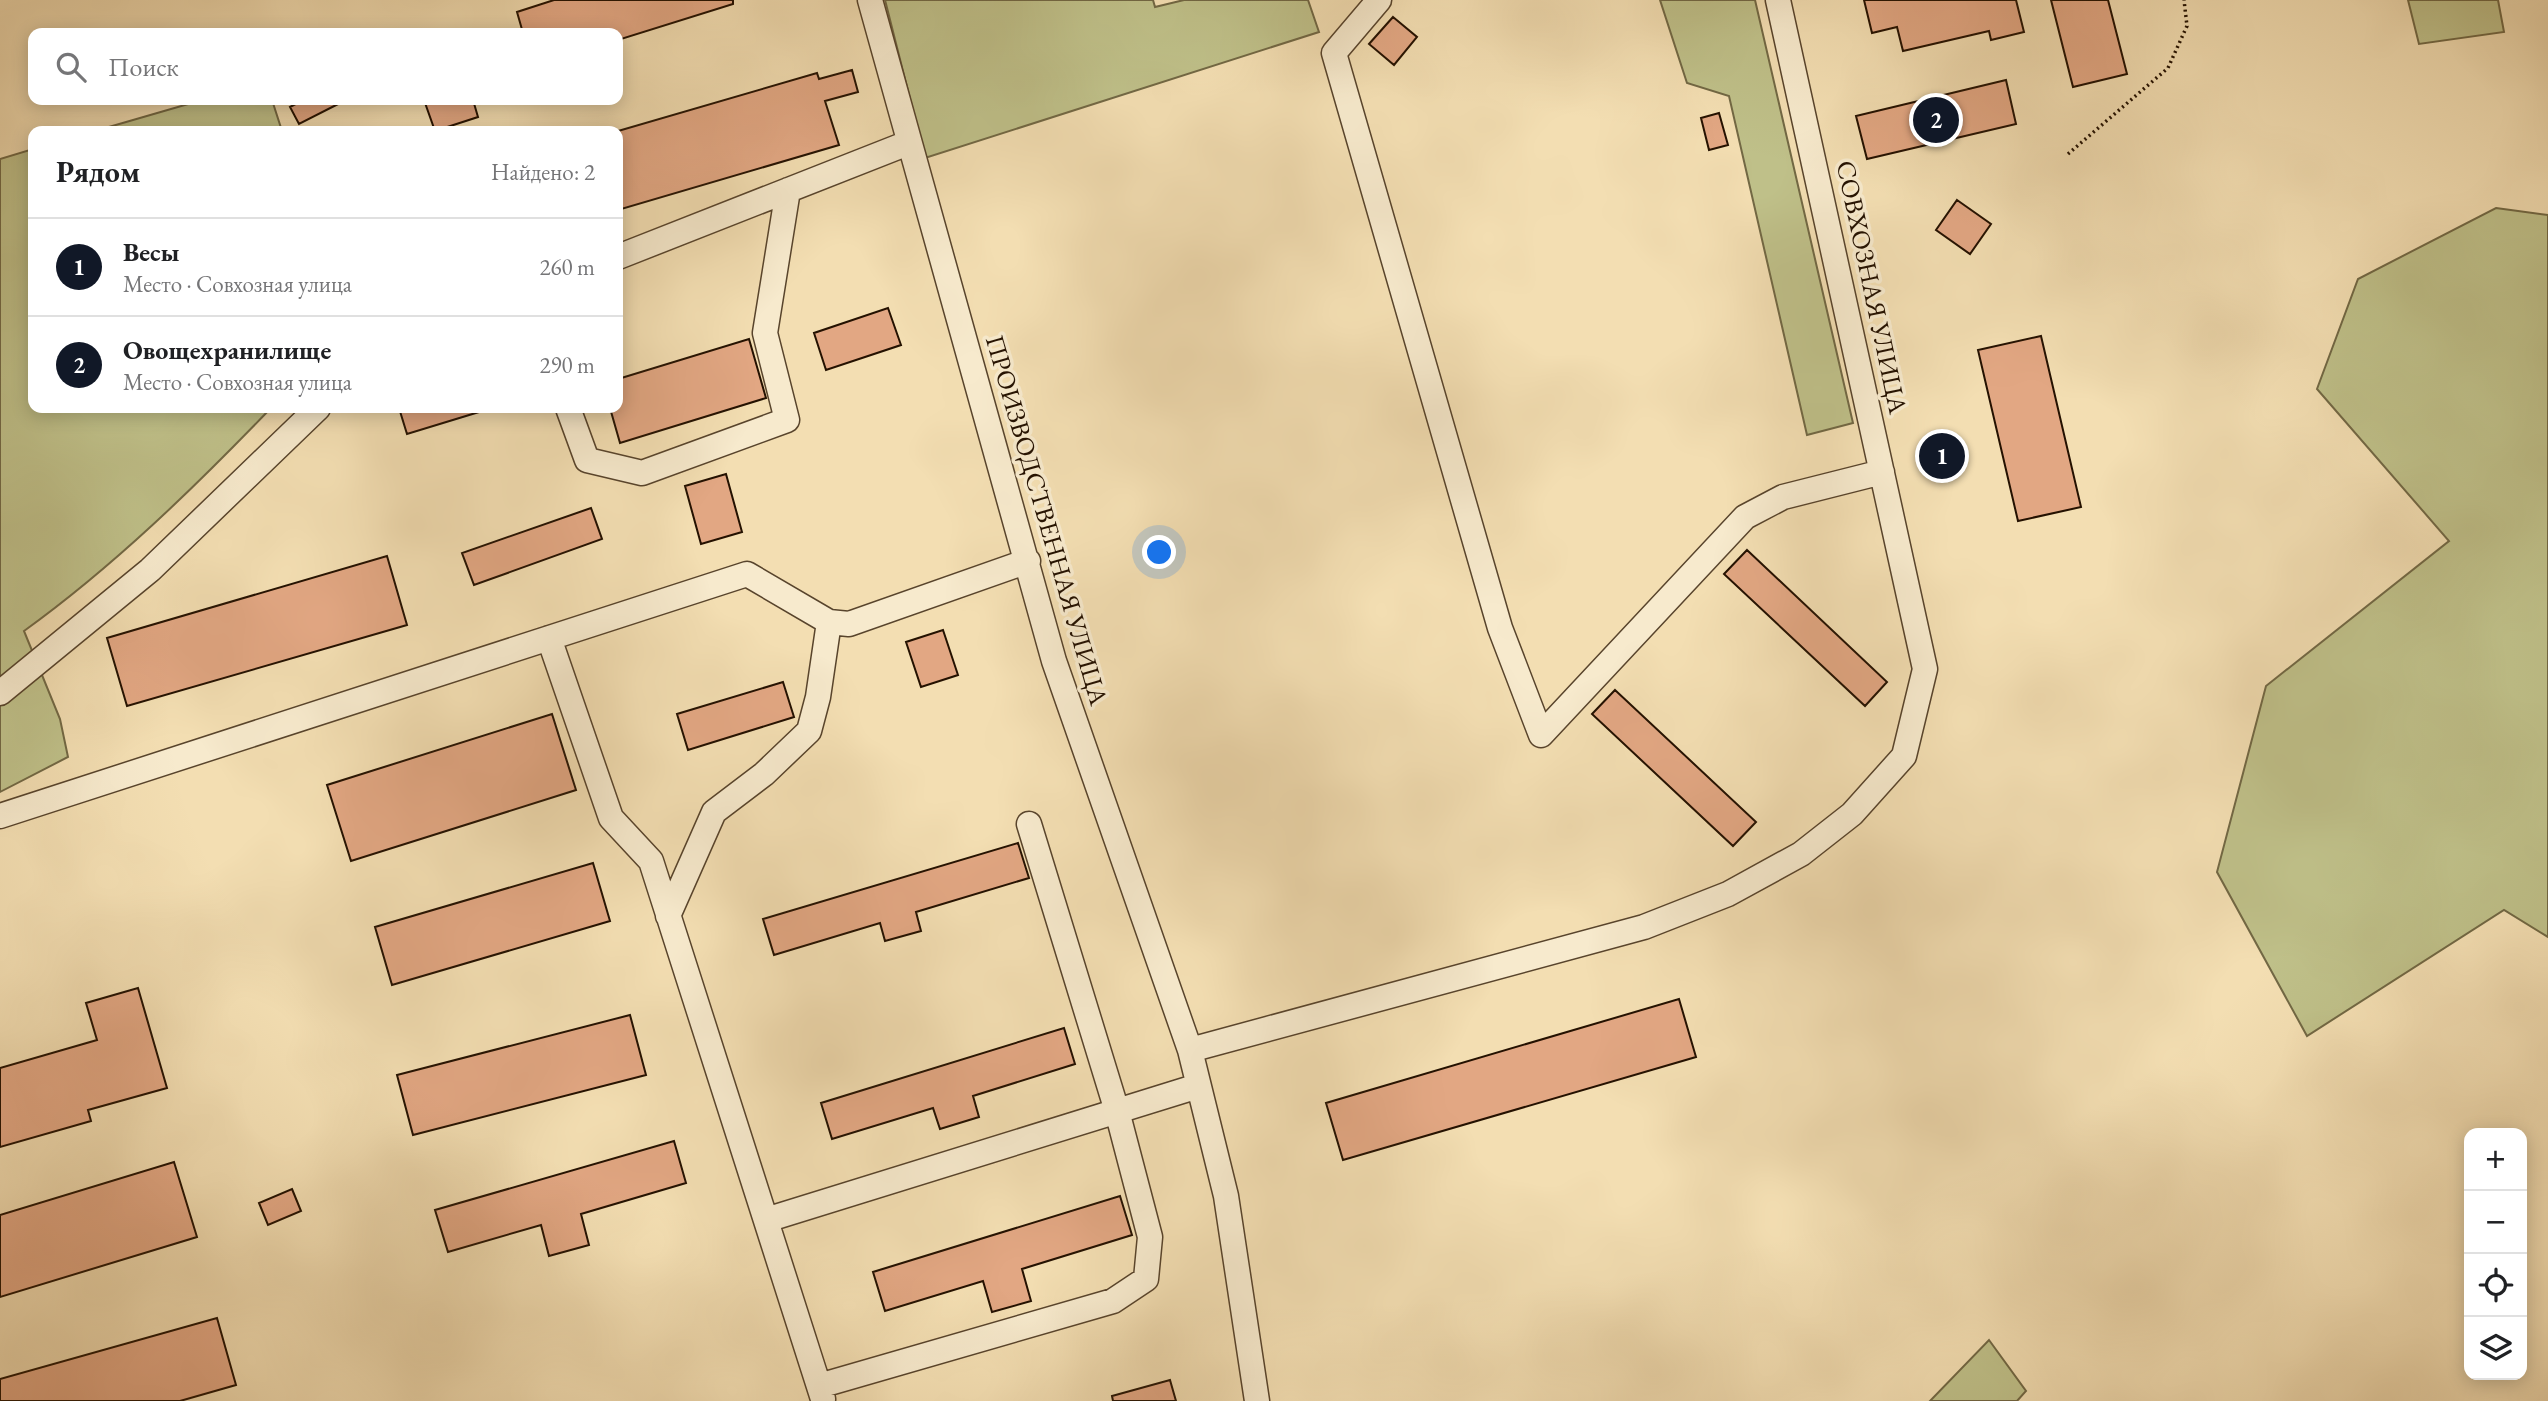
<!DOCTYPE html>
<html lang="ru">
<meta charset="utf-8">
<style>
:root{--surface:#fff;--page:#f2f2f2;--text:#202124;--muted:#757577;--line:#e0e0e0;--accent:#111827}
body{margin:0;font-family:"EB Garamond",serif;background:var(--page);color:var(--text)}
.controls{position:absolute;right:21px;bottom:21px;display:grid;overflow:hidden;border-radius:14px;box-shadow:0 4px 18px #0003}
.controls button{width:63px;height:63px;display:grid;place-items:center;padding:0;border:0;border-bottom:2px solid var(--line);background:var(--surface);color:var(--text);font:35px sans-serif}
.you{position:absolute;left:1160px;top:553px;width:24px;height:24px;margin:-18px;border:5px solid #fff;border-radius:50%;background:#1a73e8;box-shadow:0 0 0 10px #1a73e833}
.badge{display:grid;place-items:center;width:46px;height:46px;border-radius:50%;background:var(--accent);color:#fff;font-size:23px;font-weight:700}
.pin{position:absolute;translate:-50% -50%;border:4px solid #fff;box-shadow:0 2px 7px #0006}
.list{margin:0;padding:0;list-style:none}
h2{display:flex;justify-content:space-between;align-items:center;height:91px;margin:0;padding:0 28px;font-size:30px}
h2 small{font-size:23px;font-weight:400;color:var(--muted)}
.list li{display:grid;grid-template-columns:46px 1fr auto;gap:21px;align-items:center;box-sizing:border-box;height:98px;padding:0 28px;border-top:2px solid var(--line)}
.list b{display:block;font-size:26px;white-space:nowrap}
.list p{margin:0;font-size:23px;white-space:nowrap;color:var(--muted)}
.list em{font-size:23px;font-style:normal;color:var(--muted)}
.icon{flex:none;width:38px;height:38px;fill:none;stroke:currentColor;stroke-width:2;stroke-linecap:round;stroke-linejoin:round}
.map{position:relative;flex:none;width:2548px;height:1401px;overflow:hidden}
.search{position:absolute;background:var(--surface);box-shadow:0 4px 18px #0003;left:28px;top:28px;width:595px;height:77px;display:flex;align-items:center;gap:18px;box-sizing:border-box;padding:0 24px;border-radius:14px;color:var(--muted);font-size:26px}
.panel{position:absolute;background:var(--surface);box-shadow:0 4px 18px #0003;left:28px;top:126px;width:595px;height:287px;border-radius:14px}
.map>svg:first-child{display:block}
.green{fill:#bfc089;stroke:#726844;stroke-width:2}
.building{fill:#e2a783;stroke:#241100;stroke-width:2}
.lines{fill:none;stroke-linecap:round;stroke-linejoin:round}
.minor-casing{stroke:#58442c;stroke-width:27}
.path{stroke:#241100;stroke-width:3.5;stroke-dasharray:2 3.5;stroke-linecap:butt}
.minor{stroke:#f7eacd;stroke-width:24}
.labels{text-anchor:middle;dominant-baseline:central;stroke-width:7;stroke-linejoin:round;paint-order:stroke}
.street-label{font-size:26px;fill:#241100;stroke:#f7eacd}
</style>
<div class="map">
<svg width="2548" height="1401" viewBox="0 0 2548 1401">
<rect width="100%" height="100%" fill="#f3deb2"/>
<filter id="stains"><feTurbulence type="fractalNoise" baseFrequency=".00286" numOctaves="4"/><feColorMatrix values="0 0 0 0 .2 0 0 0 0 .09 0 0 0 0 .02 0 0 0 .5 -.17"/></filter>
<radialGradient id="worn" r=".72"><stop offset=".6" stop-color="#630" stop-opacity="0"/><stop offset="1" stop-color="#630" stop-opacity=".3"/></radialGradient>
<path class="green" d="M 885,0 L 1153,0 L 1155,7 L 1184,0 L 1308,0 L 1319,32 L 925,158 Z
M 1660,0 L 1755,0 L 1853,423 L 1807,435 L 1729,96 L 1687,83 Z
M 2408,0 L 2498,0 L 2504,32 L 2419,44 Z
M 202,100 L 272,100 L 282,131 L 95,131 Z
M 33,149 L 33,408 L 271,408 C 195,487 114,566 24,631 L 60,719 L 68,757 L 0,792 L 0,159 Z
M 2496,208 L 2548,215 L 2548,937 L 2504,910 L 2307,1036 L 2217,872 L 2266,686 L 2449,541 L 2317,389 L 2358,279 Z
M 1989,1340 L 2026,1391 L 2017,1401 L 1930,1401 Z"/>
<path class="building" d="M 554,0 L 733,0 L 733,4 L 618,40 L 618,33 L 523,33 L 517,12 Z
M 1864,0 L 2016,0 L 2024,32 L 1991,40 L 1989,31 L 1903,51 L 1897,27 L 1872,33 Z
M 2051,0 L 2108,0 L 2127,74 L 2073,87 Z
M 1393,17 L 1417,37 L 1394,65 L 1369,44 Z
M 852,70 L 858,92 L 825,101 L 839,145 L 618,210 L 618,131 L 817,73 L 819,79 Z
M 2006,80 L 2016,124 L 1867,159 L 1856,116 Z
M 303,100 L 346,100 L 299,124 L 290,107 Z
M 424,100 L 473,100 L 478,117 L 435,131 Z
M 1719,113 L 1728,145 L 1709,150 L 1701,118 Z
M 1957,200 L 1991,224 L 1970,254 L 1936,230 Z
M 888,308 L 901,345 L 826,370 L 814,333 Z
M 2041,336 L 2081,507 L 2018,521 L 1978,350 Z
M 749,339 L 766,398 L 620,443 L 610,408 L 618,408 L 618,379 Z
M 399,408 L 478,408 L 479,412 L 407,434 Z
M 1945,433 L 1957,475 L 1938,480 L 1927,438 Z
M 726,474 L 742,532 L 701,544 L 685,486 Z
M 591,508 L 602,539 L 474,585 L 462,553 Z
M 1747,550 L 1887,682 L 1865,706 L 1724,574 Z
M 387,556 L 407,625 L 127,706 L 107,638 Z
M 943,630 L 958,675 L 921,687 L 906,642 Z
M 783,682 L 794,717 L 688,750 L 677,714 Z
M 1615,690 L 1756,822 L 1733,846 L 1592,714 Z
M 552,714 L 576,790 L 351,861 L 327,785 Z
M 1018,843 L 1029,878 L 916,912 L 921,931 L 885,941 L 880,923 L 774,955 L 763,919 Z
M 593,863 L 610,921 L 392,985 L 375,927 Z
M 138,988 L 167,1088 L 88,1110 L 91,1121 L 0,1147 L 0,1068 L 97,1040 L 86,1003 Z
M 1679,999 L 1696,1057 L 1343,1160 L 1326,1103 Z
M 630,1015 L 646,1075 L 413,1135 L 397,1075 Z
M 1064,1028 L 1075,1064 L 973,1096 L 979,1117 L 940,1129 L 933,1108 L 832,1139 L 821,1103 Z
M 674,1141 L 686,1183 L 581,1214 L 589,1245 L 549,1256 L 541,1225 L 448,1252 L 435,1210 Z
M 174,1162 L 197,1237 L 0,1297 L 0,1215 Z
M 292,1189 L 301,1211 L 268,1225 L 259,1203 Z
M 1120,1196 L 1132,1235 L 1022,1269 L 1031,1301 L 992,1312 L 983,1281 L 885,1311 L 873,1272 Z
M 217,1318 L 236,1385 L 180,1401 L 0,1401 L 0,1379 Z
M 1170,1380 L 1176,1401 L 1113,1401 L 1112,1396 Z"/>
<g class="lines">
<defs>
<path id="minor" d="M 870,0 L 1054,661 L 1190,1050
M 1379,0 L 1334,53 L 1500,628 L 1541,735 L 1745,517 L 1783,497 L 1882,472
M 618,257 L 908,143
M 568,408 L 587,460 L 642,473 L 787,420 L 765,333 L 788,190
M 549,638 L 611,818 L 651,861 L 823,1399
M 0,693 L 150,570 L 318,408
M 0,816 L 747,574 L 829,622 L 849,624 L 1028,561
M 668,916 L 714,812 L 764,774 L 809,731 L 818,697 L 829,622
M 766,1220 L 1198,1086
M 819,1386 L 1113,1301 L 1146,1279 L 1150,1237 L 1117,1111 L 1029,824
M 1257,1401 L 1226,1196 L 1190,1050 L 1644,927 L 1728,894 L 1801,854 L 1852,814 L 1904,756 L 1925,669 L 1778,0"/>
</defs>
<use href="#minor" class="minor-casing"/>
<path class="path" d="M 2068,154 L 2168,68 L 2187,26 L 2184,0"/>
<use href="#minor" class="minor"/>
</g>
<g class="labels">
<g class="street-label">
<text transform="translate(1872 287) rotate(78)">СОВХОЗНАЯ УЛИЦА</text>
<text transform="translate(1047 520) rotate(74)">ПРОИЗВОДСТВЕННАЯ УЛИЦА</text>
</g>
</g>
<rect width="100%" height="100%" filter="url(#stains)"/>
<rect width="100%" height="100%" fill="url(#worn)"/>
</svg>
<div class="controls">
<button>+</button>
<button>−</button>
<button><svg class="icon" aria-label="locate" viewBox="0 0 24 24"><circle cx="12" cy="12" r="6"/><path d="M12 2v4M12 18v4M2 12h4M18 12h4"/></svg></button>
<button><svg class="icon" aria-label="layers" viewBox="0 0 24 24"><path d="M12 4l9 5-9 5-9-5zM3 14l9 5 9-5"/></svg></button>
</div>
<div class="you"></div>
<div class="pin badge" style="left:1942px;top:456px">1</div>
<div class="pin badge" style="left:1936px;top:120px">2</div>
<div class="search"><svg class="icon" aria-label="search" viewBox="0 0 24 24"><circle cx="10" cy="10" r="6"/><path d="M15 15l6 6"/></svg>Поиск</div>
<section class="panel">
<h2>Рядом<small>Найдено: 2</small></h2>
<ul class="list">
<li><span class="badge">1</span><div><b>Весы</b><p>Место · Совхозная улица</p></div><em>260 m</em></li>
<li><span class="badge">2</span><div><b>Овощехранилище</b><p>Место · Совхозная улица</p></div><em>290 m</em></li>
</ul>
</section>
</div>
